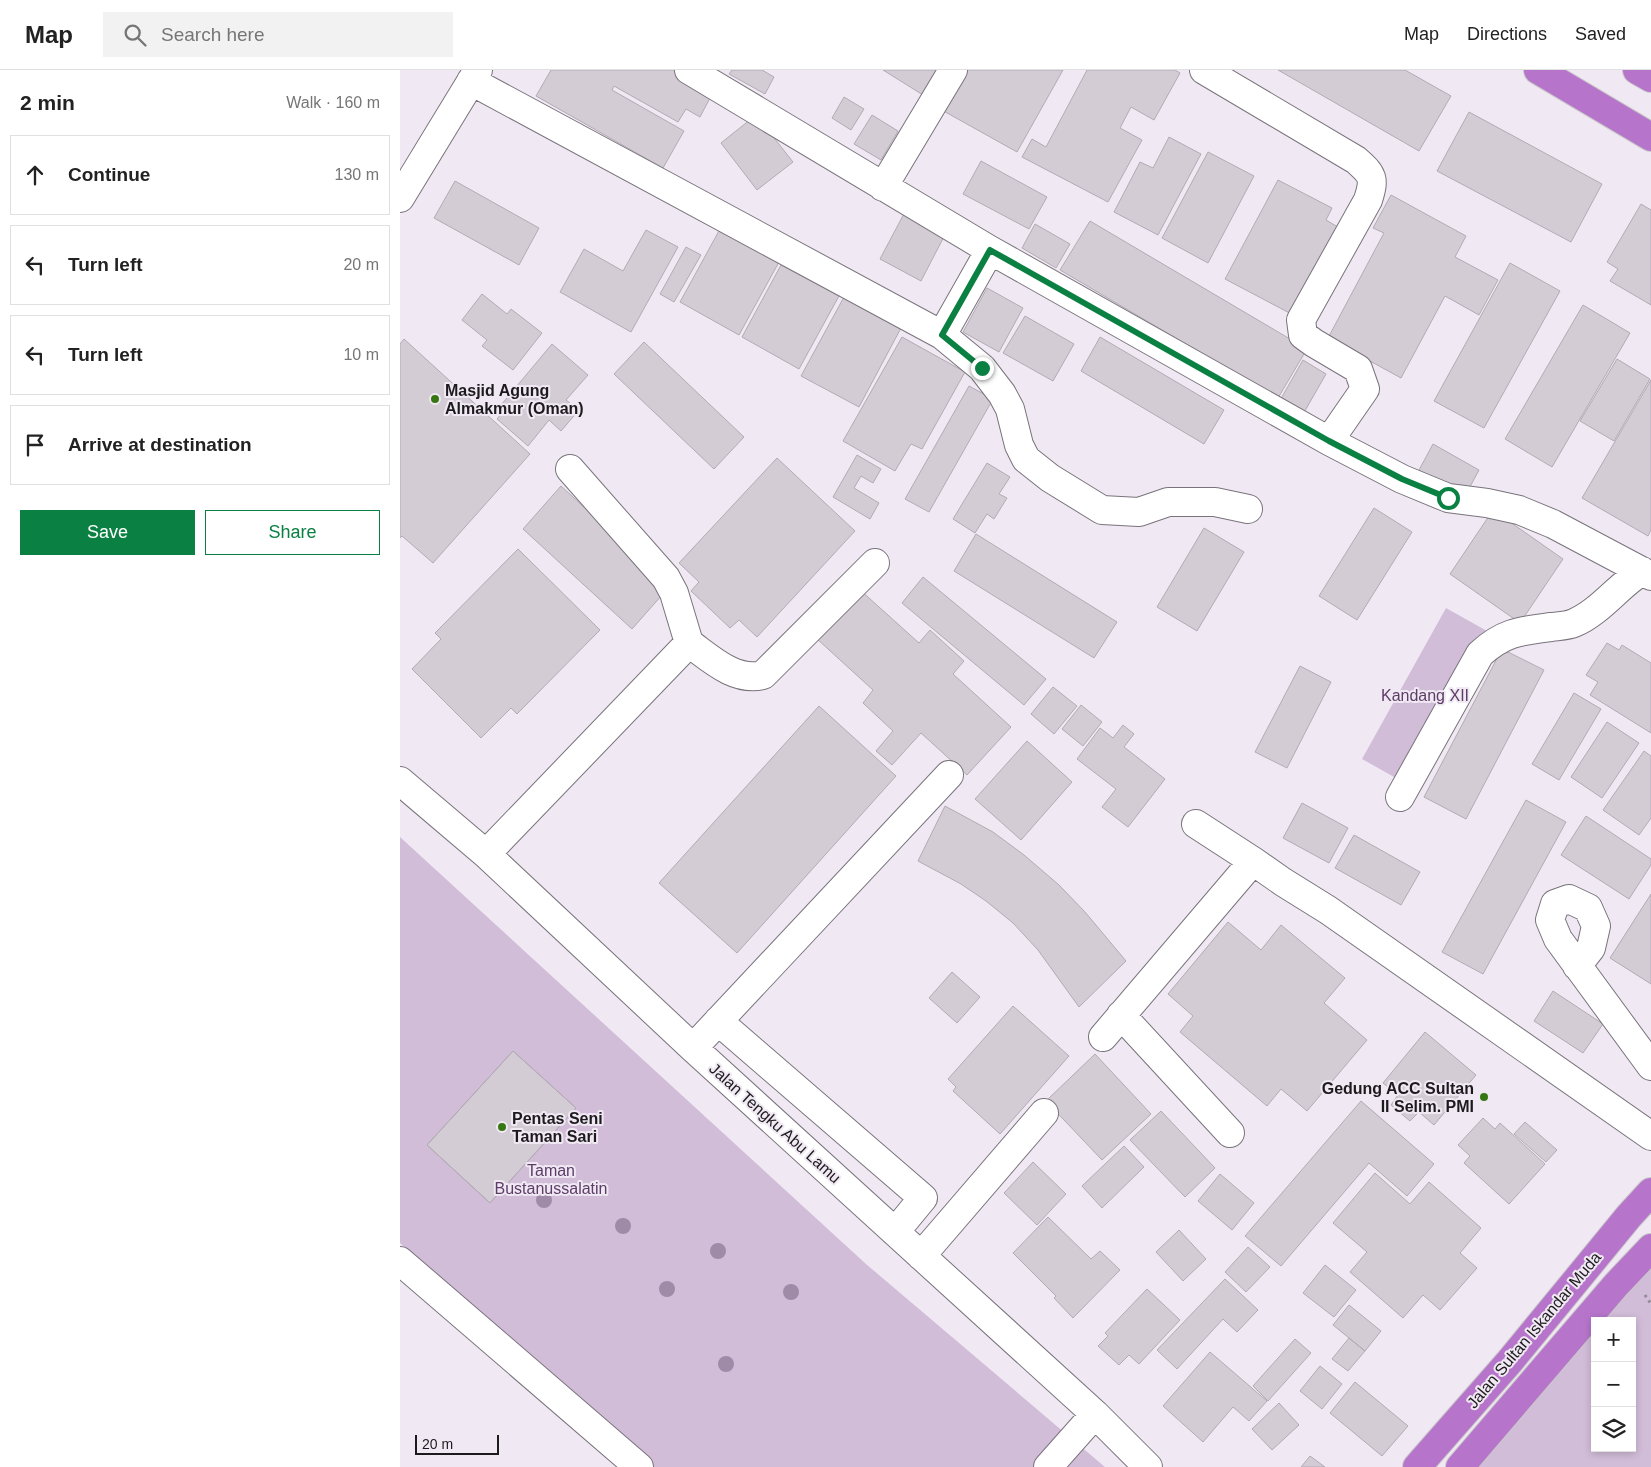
<!DOCTYPE html>
<meta charset="utf-8">
<style>
:root{--surface:#fff;--page:#f2f2f2;--text:#222;--muted:#767676;--line:#e0e0e0;--accent:#0b8043}
body{margin:0;font-family:Arial,sans-serif;background:var(--page);color:var(--text)}
.controls{position:absolute;right:15px;bottom:15px;display:grid;overflow:hidden;border-radius:0px;box-shadow:0 2px 8px #0003}
.controls button{width:45px;height:45px;display:grid;place-items:center;padding:0;border:0;border-bottom:1px solid var(--line);background:var(--surface);color:var(--text);font:25px sans-serif}
.scale{position:absolute;left:15px;bottom:12px;width:84px;box-sizing:border-box;padding-left:5px;border:2px solid #1d1a1e;border-top:0;font-size:14px;line-height:18px;white-space:nowrap;color:#1d1a1e;-webkit-text-stroke:4px #f0e9f3;paint-order:stroke}
.stop{position:absolute;width:15px;height:15px;margin:-11px;border:4px solid #0b8043;border-radius:50%;background:#fff}
.stop.end{background:#0b8043;border-color:#fff;box-shadow:0 1px 5px #0008}
.list{margin:0;padding:0;list-style:none}
h2{display:flex;justify-content:space-between;align-items:center;height:65px;margin:0;padding:0 20px;font-size:21px}
h2 small{font-size:16px;font-weight:400;color:var(--muted)}
.list li{display:grid;grid-template-columns:32px 1fr auto;gap:15px;align-items:center;box-sizing:border-box;height:80px;margin:0 10px 10px;padding:0 10px;border:1px solid var(--line);border-radius:0px}
.list b{display:block;font-size:19px;white-space:nowrap}
.list em{font-size:16px;font-style:normal;color:var(--muted)}
.actions{display:flex;gap:10px;padding:15px 20px}
.actions a{flex:1;padding:11px 0;border:1px solid var(--accent);border-radius:0px;text-align:center;font-size:18px;color:var(--accent)}
.actions .main{background:var(--accent);color:#fff}
.icon{flex:none;width:28px;height:28px;fill:none;stroke:currentColor;stroke-width:2;stroke-linecap:round;stroke-linejoin:round}
.map{position:relative;flex:none;width:1251px;height:1397px;overflow:hidden}
header{display:flex;align-items:center;gap:30px;box-sizing:border-box;height:70px;padding:0 25px;background:var(--surface);border-bottom:1px solid var(--line)}
header strong{font-size:24px}
nav{display:flex;gap:28px;margin-inline-start:auto;font-size:18px}
.search{width:350px;height:45px;background:var(--page);display:flex;align-items:center;gap:12px;box-sizing:border-box;padding:0 18px;border-radius:0px;color:var(--muted);font-size:19px}
main{display:flex}
aside{flex:1;background:var(--surface)}
.map>svg:first-child{display:block}
.green{fill:#d2bdd9}
.building{fill:#d3ccd5;stroke:#b2abb4}
.lines{fill:none;stroke-linecap:round;stroke-linejoin:round}
.minor-casing{stroke:#79737c;stroke-width:30}
.highway-casing{stroke:#c9c8c9;stroke-width:30}
.path{stroke:#928d94;stroke-width:3;stroke-dasharray:2.5 4;stroke-linecap:butt}
.minor{stroke:#fff;stroke-width:28}
.highway{stroke:#b675cb;stroke-width:28}
.tree{fill:#9f8aa7}
.route{stroke:#0b8043;stroke-width:6}
.poi-dot{fill:#367613;stroke:#f0e9f3;stroke-width:2}
.labels{text-anchor:middle;dominant-baseline:central;stroke-width:4;stroke-linejoin:round;paint-order:stroke}
.poi-label{font-size:16px;font-weight:bold;fill:#1d1a1e;stroke:#f0e9f3;text-anchor:start}
.park-label{font-size:16px;fill:#5d3c68;stroke:#f0e9f3}
.street-label{font-size:16px;fill:#1d1a1e;stroke:#f0e9f3}
</style>
<header>
<strong>Map</strong>
<div class="search"><svg class="icon" aria-label="search" viewBox="0 0 24 24"><circle cx="10" cy="10" r="6"/><path d="M15 15l6 6"/></svg>Search here</div>
<nav><a>Map</a><a>Directions</a><a>Saved</a></nav>
</header>
<main>
<aside>
<h2>2 min<small>Walk · 160 m</small></h2>
<ul class="list">
<li><svg class="icon" aria-label="ahead" viewBox="0 0 24 24"><path d="M12 20V5M6 11l6-6 6 6"/></svg><div><b>Continue</b></div><em>130 m</em></li>
<li><svg class="icon" aria-label="left" viewBox="0 0 24 24"><path d="M17 20v-9H6M10 6l-5 5 5 5"/></svg><div><b>Turn left</b></div><em>20 m</em></li>
<li><svg class="icon" aria-label="left" viewBox="0 0 24 24"><path d="M17 20v-9H6M10 6l-5 5 5 5"/></svg><div><b>Turn left</b></div><em>10 m</em></li>
<li><svg class="icon" aria-label="arrive" viewBox="0 0 24 24"><path d="M6 21V4h12l-3 4 3 4H6"/></svg><div><b>Arrive at destination</b></div></li>
</ul>
<div class="actions"><a class="main">Save</a><a>Share</a></div>
</aside>
<div class="map">
<svg width="1251" height="1397" viewBox="0 0 1251 1397">
<rect width="100%" height="100%" fill="#f0e9f3"/>
<path class="green" d="M 1046,538 L 1087,561 L 1003,712 L 962,689 Z
M 0,767 L 466,1194 L 705,1397 L 250,1397 L 32,1205 L 0,1173 Z
M 1251,1197 L 1251,1397 L 1076,1397 L 1195,1260 L 1195,1378 L 1232,1378 L 1232,1251 L 1203,1251 Z"/>
<path class="building" d="M 151,0 L 279,0 L 311,26 L 300,47 L 286,39 L 278,52 L 214,16 L 212,20 L 284,61 L 263,98 L 136,26 Z
M 332,0 L 362,0 L 374,7 L 365,24 L 329,4 Z
M 483,0 L 538,0 L 523,25 Z
M 561,0 L 663,0 L 617,82 L 540,39 Z
M 687,0 L 775,0 L 780,3 L 754,50 L 731,37 L 720,58 L 742,70 L 708,132 L 622,87 L 632,69 L 646,77 Z
M 878,0 L 1005,0 L 1051,26 L 1019,81 Z
M 444,27 L 464,39 L 451,60 L 432,48 Z
M 1069,42 L 1202,114 L 1171,172 L 1037,101 Z
M 356,45 L 393,92 L 357,120 L 321,73 Z
M 472,45 L 498,61 L 481,90 L 454,74 Z
M 769,67 L 801,84 L 758,165 L 714,142 L 740,92 L 753,98 Z
M 808,82 L 854,106 L 808,193 L 762,168 Z
M 581,91 L 647,127 L 629,159 L 563,124 Z
M 878,110 L 932,138 L 926,150 L 943,160 L 897,247 L 825,209 Z
M 55,111 L 139,158 L 119,195 L 34,148 Z
M 991,125 L 1066,166 L 1055,187 L 1098,210 L 1079,245 L 1045,226 L 1001,308 L 928,268 L 984,163 L 973,158 Z
M 1241,134 L 1251,140 L 1251,235 L 1210,211 L 1218,199 L 1207,192 Z
M 507,138 L 548,159 L 521,211 L 480,189 Z
M 690,151 L 907,279 L 878,328 L 660,200 Z
M 635,154 L 670,174 L 656,198 L 622,178 Z
M 320,159 L 379,192 L 339,265 L 280,232 Z
M 246,160 L 278,177 L 231,262 L 160,222 L 184,179 L 223,201 Z
M 286,177 L 301,185 L 274,232 L 260,224 Z
M 1110,193 L 1160,221 L 1084,358 L 1034,331 Z
M 381,195 L 439,226 L 399,299 L 342,267 Z
M 587,218 L 623,238 L 599,282 L 563,262 Z
M 82,224 L 107,244 L 111,239 L 142,263 L 113,300 L 82,276 L 87,270 L 62,250 Z
M 444,227 L 501,258 L 459,337 L 401,306 Z
M 1183,235 L 1230,263 L 1152,397 L 1105,369 Z
M 625,246 L 674,274 L 653,311 L 603,283 Z
M 502,267 L 565,302 L 522,379 L 511,374 L 495,401 L 443,371 Z
M 700,267 L 824,340 L 804,374 L 681,301 Z
M 4,269 L 130,384 L 33,493 L 2,466 L 0,468 L 0,274 Z
M 244,272 L 344,367 L 314,399 L 214,304 Z
M 152,274 L 188,305 L 166,330 L 179,340 L 161,361 L 149,350 L 128,376 L 97,349 L 105,339 L 101,335 Z
M 1217,289 L 1250,309 L 1214,371 L 1180,351 Z
M 903,290 L 926,304 L 902,346 L 879,332 Z
M 1251,310 L 1251,460 L 1248,466 L 1182,428 Z
M 569,316 L 593,329 L 529,442 L 505,429 Z
M 1033,374 L 1079,400 L 1065,426 L 1019,400 Z
M 457,385 L 481,399 L 473,413 L 461,406 L 454,418 L 479,433 L 470,449 L 433,427 Z
M 377,388 L 455,461 L 357,567 L 339,550 L 330,558 L 291,521 L 299,512 L 279,493 Z
M 587,393 L 610,407 L 599,424 L 607,428 L 594,449 L 587,444 L 575,463 L 553,449 Z
M 161,416 L 270,516 L 232,559 L 123,459 Z
M 974,438 L 1012,462 L 957,550 L 919,526 Z
M 1093,440 L 1163,489 L 1120,553 L 1050,504 Z
M 804,458 L 844,482 L 797,561 L 757,537 Z
M 576,464 L 717,552 L 694,588 L 554,501 Z
M 118,479 L 200,560 L 117,644 L 111,638 L 81,668 L 12,599 L 41,569 L 35,563 Z
M 523,507 L 646,609 L 624,635 L 502,533 Z
M 459,519 L 519,573 L 530,560 L 564,591 L 553,604 L 611,657 L 567,705 L 521,663 L 492,695 L 476,681 L 493,661 L 463,633 L 473,620 L 416,568 Z
M 1207,573 L 1219,580 L 1222,575 L 1251,593 L 1251,663 L 1190,625 L 1198,612 L 1186,605 Z
M 1102,579 L 1144,600 L 1066,749 L 1024,727 Z
M 900,596 L 931,612 L 887,698 L 855,682 Z
M 653,617 L 677,636 L 654,664 L 631,644 Z
M 1174,623 L 1201,639 L 1159,710 L 1132,694 Z
M 681,635 L 702,652 L 683,676 L 662,659 Z
M 419,636 L 496,706 L 337,883 L 259,813 Z
M 1207,652 L 1239,673 L 1202,728 L 1171,707 Z
M 723,655 L 734,664 L 724,677 L 765,709 L 728,757 L 702,737 L 716,719 L 677,689 L 700,658 L 713,668 Z
M 627,671 L 672,712 L 621,770 L 575,729 Z
M 1244,681 L 1251,686 L 1251,748 L 1239,765 L 1203,740 Z
M 1126,730 L 1166,752 L 1083,904 L 1042,882 Z
M 902,733 L 948,758 L 929,793 L 883,768 Z
M 545,736 L 593,762 L 624,785 L 659,815 L 685,842 L 726,891 L 679,937 L 638,880 L 613,853 L 586,831 L 561,814 L 518,791 Z
M 1186,746 L 1251,789 L 1251,795 L 1229,829 L 1161,785 Z
M 954,765 L 1020,802 L 1001,835 L 935,798 Z
M 1251,824 L 1251,914 L 1210,888 Z
M 828,852 L 861,880 L 881,855 L 945,908 L 924,933 L 967,970 L 907,1041 L 881,1019 L 867,1036 L 780,962 L 793,946 L 768,924 Z
M 552,902 L 580,927 L 557,953 L 529,928 Z
M 1153,921 L 1203,954 L 1183,983 L 1134,951 Z
M 613,936 L 669,986 L 600,1064 L 553,1021 L 556,1017 L 548,1009 Z
M 1025,962 L 1076,1005 L 1034,1055 L 1019,1042 L 1010,1051 L 991,1035 L 998,1025 L 983,1013 Z
M 113,981 L 176,1038 L 90,1133 L 27,1075 Z
M 113,981 L 176,1038 L 90,1133 L 27,1075 Z
M 695,984 L 751,1044 L 702,1090 L 646,1031 Z
M 961,1031 L 1034,1094 L 1007,1126 L 969,1093 L 881,1196 L 845,1166 Z
M 761,1041 L 815,1098 L 785,1127 L 730,1070 Z
M 1083,1048 L 1095,1059 L 1100,1053 L 1145,1094 L 1109,1134 L 1064,1093 L 1070,1086 L 1058,1075 Z
M 1125,1052 L 1157,1080 L 1146,1092 L 1114,1064 Z
M 724,1076 L 744,1097 L 702,1138 L 682,1116 Z
M 633,1092 L 666,1124 L 637,1155 L 604,1123 Z
M 975,1103 L 1010,1134 L 1029,1112 L 1081,1158 L 1060,1183 L 1077,1198 L 1040,1240 L 1023,1225 L 1003,1248 L 950,1202 L 967,1182 L 933,1153 Z
M 820,1104 L 854,1133 L 832,1160 L 798,1131 Z
M 648,1147 L 691,1189 L 700,1181 L 720,1200 L 673,1248 L 654,1228 L 656,1226 L 613,1183 Z
M 779,1160 L 806,1189 L 783,1211 L 756,1182 Z
M 848,1177 L 870,1197 L 846,1222 L 825,1202 Z
M 925,1195 L 956,1220 L 934,1247 L 903,1223 Z
M 825,1209 L 858,1240 L 837,1262 L 823,1249 L 777,1299 L 757,1280 Z
M 747,1219 L 780,1250 L 739,1294 L 729,1285 L 719,1295 L 698,1276 L 708,1266 L 705,1263 Z
M 949,1235 L 981,1261 L 965,1281 L 933,1255 Z
M 949,1268 L 965,1281 L 948,1301 L 932,1289 Z
M 895,1269 L 911,1283 L 868,1331 L 853,1316 Z
M 810,1282 L 867,1331 L 849,1351 L 833,1337 L 803,1372 L 763,1336 Z
M 920,1296 L 942,1314 L 922,1339 L 900,1321 Z
M 955,1312 L 1008,1356 L 982,1386 L 930,1343 Z
M 879,1333 L 899,1355 L 872,1380 L 852,1359 Z
M 910,1386 L 925,1397 L 901,1397 Z"/>
<g class="lines">
<defs>
<path id="minor" d="M 289,0 L 590,180 L 929,371 L 1002,409 L 1048,428 L 1087,433 L 1119,440 L 1153,454 L 1251,506
M 804,0 L 956,90 C 973,105 975,108 968,130 L 901,250 L 903,265 L 914,273 L 958,299 L 965,319 L 929,371
M 71,11 L 542,265 L 582,298 L 602,324 L 610,339 L 619,375 L 626,389 L 650,408 L 702,440 L 739,442 L 768,432 L 815,432 L 848,439
M 483,117 L 553,0
M 0,128 L 78,0
M 542,265 L 590,180
M 289,573 C 311,589 335,612 363,605 L 475,493
M 0,711 L 86,784 L 293,978 L 695,1344 L 748,1397
M 1000,727 L 1080,584 C 1104,562 1120,561 1151,557 C 1158,556 1167,556 1174,553 C 1200,542 1218,516 1242,501
M 796,754 L 853,791
M 86,784 L 289,573 L 274,523 L 266,508 L 170,399
M 1177,896 L 1191,878 L 1196,856 L 1188,838 L 1169,829 L 1155,834 L 1150,850 L 1158,869 L 1251,996
M 721,945 L 830,1063
M 318,951 L 523,1128 L 495,1162
M 703,967 L 853,791 L 883,812 L 928,840 L 1251,1066
M 293,978 L 549,705
M 521,1186 L 644,1043
M 0,1191 L 239,1397
M 648,1397 L 695,1344"/>
<path id="highway" d="M 1138,0 L 1251,67
M 1237,0 L 1251,8
M 1017,1397 L 1110,1291 L 1229,1146 L 1251,1122
M 1060,1397 L 1216,1215 L 1251,1178"/>
</defs>
<use href="#minor" class="minor-casing"/>
<use href="#highway" class="highway-casing"/>
<path class="path" d="M 1245,1225 L 1251,1234"/>
<use href="#minor" class="minor"/>
<use href="#highway" class="highway"/>
</g>
<g class="tree">
<circle cx="144" cy="1130" r="8"/>
<circle cx="223" cy="1156" r="8"/>
<circle cx="318" cy="1181" r="8"/>
<circle cx="267" cy="1219" r="8"/>
<circle cx="391" cy="1222" r="8"/>
<circle cx="326" cy="1294" r="8"/>
</g>
<g class="lines">
<path class="route" d="M 582,298 L 542,265 L 590,180 L 929,371 L 1002,409 L 1048,428"/>
</g>
<g class="poi-dot">
<circle cx="35" cy="329" r="5"/>
<circle cx="1084" cy="1027" r="5"/>
<circle cx="102" cy="1057" r="5"/>
</g>
<g class="labels">
<g class="poi-label">
<text x="45" y="320">Masjid Agung<tspan x="45" dy="18">Almakmur (Oman)</tspan></text>
<text x="1074" y="1018" text-anchor="end">Gedung ACC Sultan<tspan x="1074" dy="18">II Selim. PMI</tspan></text>
<text x="112" y="1048">Pentas Seni<tspan x="112" dy="18">Taman Sari</tspan></text>
</g>
<g class="park-label">
<text x="1025" y="625">Kandang XII</text>
<text x="151" y="1100">Taman<tspan x="151" dy="18">Bustanussalatin</tspan></text>
</g>
<g class="street-label">
<text transform="translate(375 1053) rotate(42)">Jalan Tengku Abu Lamu</text>
<text transform="translate(1134 1260) rotate(-50)">Jalan Sultan Iskandar Muda</text>
</g>
</g>
</svg>
<div class="controls">
<button>+</button>
<button>−</button>
<button><svg class="icon" aria-label="layers" viewBox="0 0 24 24"><path d="M12 4l9 5-9 5-9-5zM3 14l9 5 9-5"/></svg></button>
</div>
<div class="scale">20 m</div>
<div class="stop" style="left:1048px;top:428px"></div>
<div class="stop end" style="left:582px;top:298px"></div>
</div>
</main>
